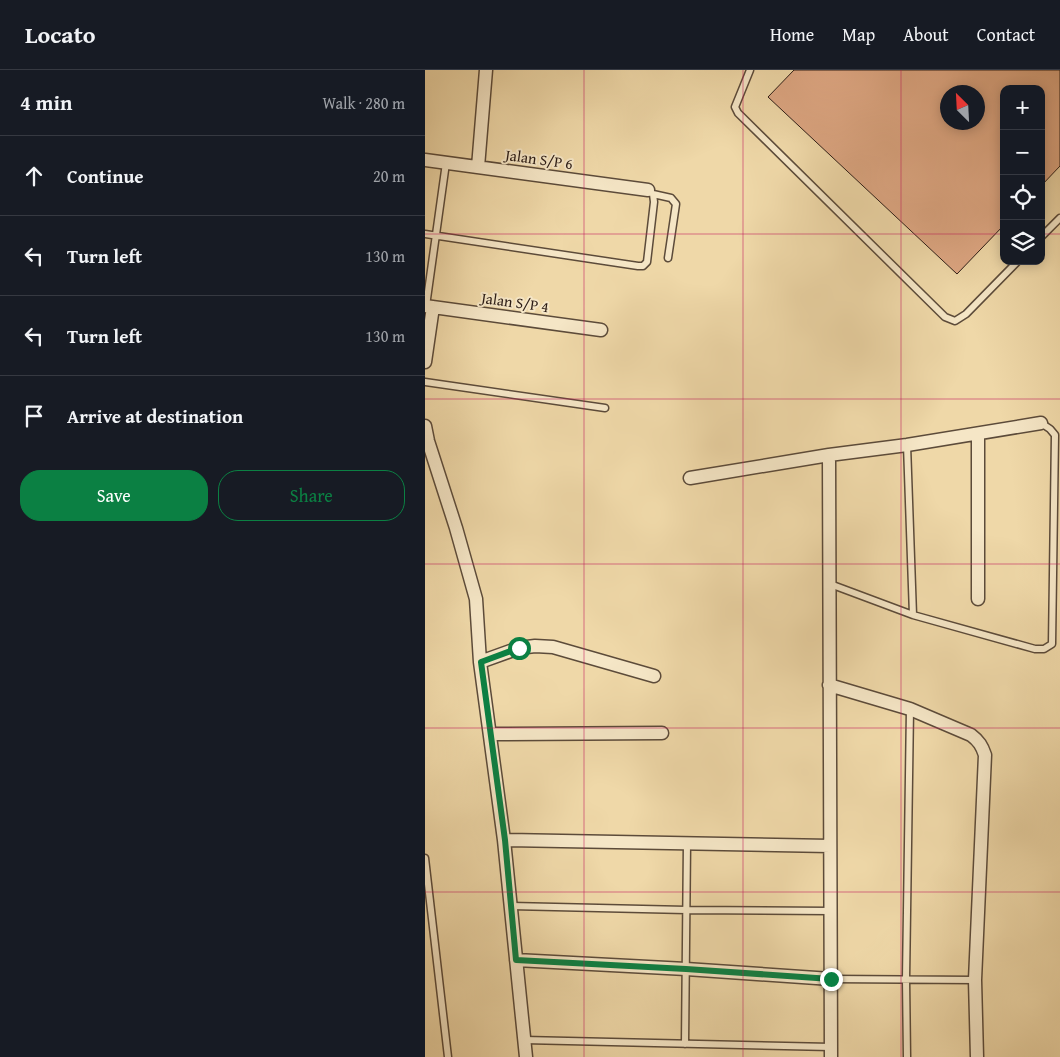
<!DOCTYPE html>
<meta charset="utf-8">
<style>
:root{--surface:#171b24;--page:#242831;--text:#f1f3f6;--muted:#9ea1a6;--line:#363941;--accent:#0b8043}
body{margin:0;font-family:"Gentium Book Plus",serif;background:var(--page);color:var(--text)}
.controls{position:absolute;right:15px;top:15px;display:grid;overflow:hidden;border-radius:10px;box-shadow:0 2px 12px #0003}
.controls button{width:45px;height:45px;display:grid;place-items:center;padding:0;border:0;border-bottom:1px solid var(--line);background:var(--surface);color:var(--text);font:25px sans-serif}
.compass{position:absolute;left:515px;top:15px;width:45px;height:45px;border-radius:50%;background:var(--surface);box-shadow:0 2px 12px #0003;rotate:336deg}
.stop{position:absolute;width:15px;height:15px;margin:-11px;border:4px solid #0b8043;border-radius:50%;background:#fff}
.stop.end{background:#0b8043;border-color:#fff;box-shadow:0 1px 5px #0008}
.list{margin:0;padding:0;list-style:none}
h2{display:flex;justify-content:space-between;align-items:center;height:65px;margin:0;padding:0 20px;font-size:21px}
h2 small{font-size:16px;font-weight:400;color:var(--muted)}
.list li{display:grid;grid-template-columns:32px 1fr auto;gap:15px;align-items:center;box-sizing:border-box;height:80px;padding:0 20px;border-top:1px solid var(--line)}
.list b{display:block;font-size:19px;white-space:nowrap}
.list em{font-size:16px;font-style:normal;color:var(--muted)}
.actions{display:flex;gap:10px;padding:15px 20px}
.actions a{flex:1;padding:11px 0;border:1px solid var(--accent);border-radius:20px;text-align:center;font-size:18px;color:var(--accent)}
.actions .main{background:var(--accent);color:#fff}
.icon{flex:none;width:28px;height:28px;fill:none;stroke:currentColor;stroke-width:2;stroke-linecap:round;stroke-linejoin:round}
.map{position:relative;flex:none;width:635px;height:987px;overflow:hidden}
header{display:flex;align-items:center;gap:30px;box-sizing:border-box;height:70px;padding:0 25px;background:var(--surface);border-bottom:1px solid var(--line)}
header strong{font-size:24px}
nav{display:flex;gap:28px;margin-inline-start:auto;font-size:18px}
main{display:flex}
aside{flex:1;background:var(--surface)}
.map>svg:first-child{display:block}
.building{fill:#dea783;stroke:#2b1c16;fill-rule:evenodd}
.lines{fill:none;stroke-linecap:round;stroke-linejoin:round}
.service-casing{stroke:#5c4b3a;stroke-width:9}
.minor-casing{stroke:#5c4b3a;stroke-width:15}
.service{stroke:#f5e6c6;stroke-width:6}
.minor{stroke:#f5e6c6;stroke-width:12}
.route{stroke:#0b8043;stroke-width:6}
.grid{fill:none;stroke:#c2185b;stroke-width:1;stroke-opacity:0.55}
.labels{text-anchor:middle;dominant-baseline:central;stroke-width:4;stroke-linejoin:round;paint-order:stroke}
.street-label{font-size:15px;fill:#2b1c16;stroke:#f5e6c6}
</style>
<header>
<strong>Locato</strong>
<nav><a>Home</a><a>Map</a><a>About</a><a>Contact</a></nav>
</header>
<main>
<aside>
<h2>4 min<small>Walk · 280 m</small></h2>
<ul class="list">
<li><svg class="icon" aria-label="ahead" viewBox="0 0 24 24"><path d="M12 20V5M6 11l6-6 6 6"/></svg><div><b>Continue</b></div><em>20 m</em></li>
<li><svg class="icon" aria-label="left" viewBox="0 0 24 24"><path d="M17 20v-9H6M10 6l-5 5 5 5"/></svg><div><b>Turn left</b></div><em>130 m</em></li>
<li><svg class="icon" aria-label="left" viewBox="0 0 24 24"><path d="M17 20v-9H6M10 6l-5 5 5 5"/></svg><div><b>Turn left</b></div><em>130 m</em></li>
<li><svg class="icon" aria-label="arrive" viewBox="0 0 24 24"><path d="M6 21V4h12l-3 4 3 4H6"/></svg><div><b>Arrive at destination</b></div></li>
</ul>
<div class="actions"><a class="main">Save</a><a>Share</a></div>
</aside>
<div class="map">
<svg width="635" height="987" viewBox="0 0 635 987">
<rect width="100%" height="100%" fill="#efd8a8"/>
<filter id="stains"><feTurbulence type="fractalNoise" baseFrequency=".004" numOctaves="4"/><feColorMatrix values="0 0 0 0 .2 0 0 0 0 .09 0 0 0 0 .02 0 0 0 .5 -.17"/></filter>
<radialGradient id="worn" r=".72"><stop offset=".6" stop-color="#630" stop-opacity="0"/><stop offset="1" stop-color="#630" stop-opacity=".3"/></radialGradient>
<path class="building" d="M 369,0 L 635,0 L 635,96 L 616,116 L 616,19 L 579,19 L 579,155 L 532,204 L 343,27 ZM 522,22 L 552,22 L 552,52 L 522,52 Z"/>
<g class="lines">
<defs>
<path id="service" d="M 325,0 L 310,37 L 313,43 L 520,247 L 530,251 L 541,244 L 593,191
M 228,124 L 246,128 L 251,134 L 243,188
M 0,164 L 213,196 L 218,196 L 222,192 L 229,132 L 228,124 L 223,120
M 616,167 L 635,148
M 1,236 L 21,93
M 0,312 L 180,338
M 482,375 L 488,545
M 405,514 L 488,545 L 610,579 L 619,579 L 627,574 L 630,365 L 625,359 L 616,353
M 0,788 L 23,987
M 86,836 L 261,840 L 406,841
M 406,909 L 550,910
M 99,970 L 406,977
M 260,974 L 262,773
M 482,987 L 481,909 L 485,639"/>
<path id="minor" d="M 0,90 L 223,120
M 53,97 L 61,0
M 0,236 L 176,260
M 0,292 L 8,237
M 0,356 L 3,371 L 31,458 L 51,529 L 55,592 L 79,770 L 101,987
M 553,364 L 553,529
M 404,385 L 406,987
M 265,408 L 404,385 L 482,375 L 616,353
M 55,592 L 94,578 L 110,576 L 128,577 L 229,606
M 404,615 L 485,639 L 546,665 C 554,671 557,676 560,685 L 550,910 L 552,987
M 66,664 L 237,663
M 79,770 L 405,776
M 91,890 L 261,899 L 406,909"/>
</defs>
<use href="#service" class="service-casing"/>
<use href="#minor" class="minor-casing"/>
<use href="#service" class="service"/>
<use href="#minor" class="minor"/>
</g>
<g class="lines">
<path class="route" d="M 94,578 L 56,592 L 80,770 L 91,890 L 261,899 L 406,909"/>
</g>
<path class="grid" d="M 159,0 L 159,987M 318,0 L 318,987M 476,0 L 476,987M 0,164 L 579,164M 616,164 L 635,164M 0,329 L 635,329M 0,494 L 635,494M 0,658 L 635,658M 0,822 L 635,822"/>
<g class="labels">
<g class="street-label">
<text transform="translate(114 89) rotate(8)">Jalan S/P 6</text>
<text transform="translate(90 232) rotate(8)">Jalan S/P 4</text>
</g>
</g>
<rect width="100%" height="100%" filter="url(#stains)"/>
<rect width="100%" height="100%" fill="url(#worn)"/>
</svg>
<div class="controls">
<button>+</button>
<button>−</button>
<button><svg class="icon" aria-label="locate" viewBox="0 0 24 24"><circle cx="12" cy="12" r="6"/><path d="M12 2v4M12 18v4M2 12h4M18 12h4"/></svg></button>
<button><svg class="icon" aria-label="layers" viewBox="0 0 24 24"><path d="M12 4l9 5-9 5-9-5zM3 14l9 5 9-5"/></svg></button>
</div>
<svg class="compass" viewBox="-18 -18 36 36"><path d="M0-13l5 13h-10z" fill="#e53935"/><path d="M0 13l5-13h-10z" fill="#9ea1a6"/></svg>
<div class="stop" style="left:94px;top:578px"></div>
<div class="stop end" style="left:406px;top:909px"></div>
</div>
</main>
